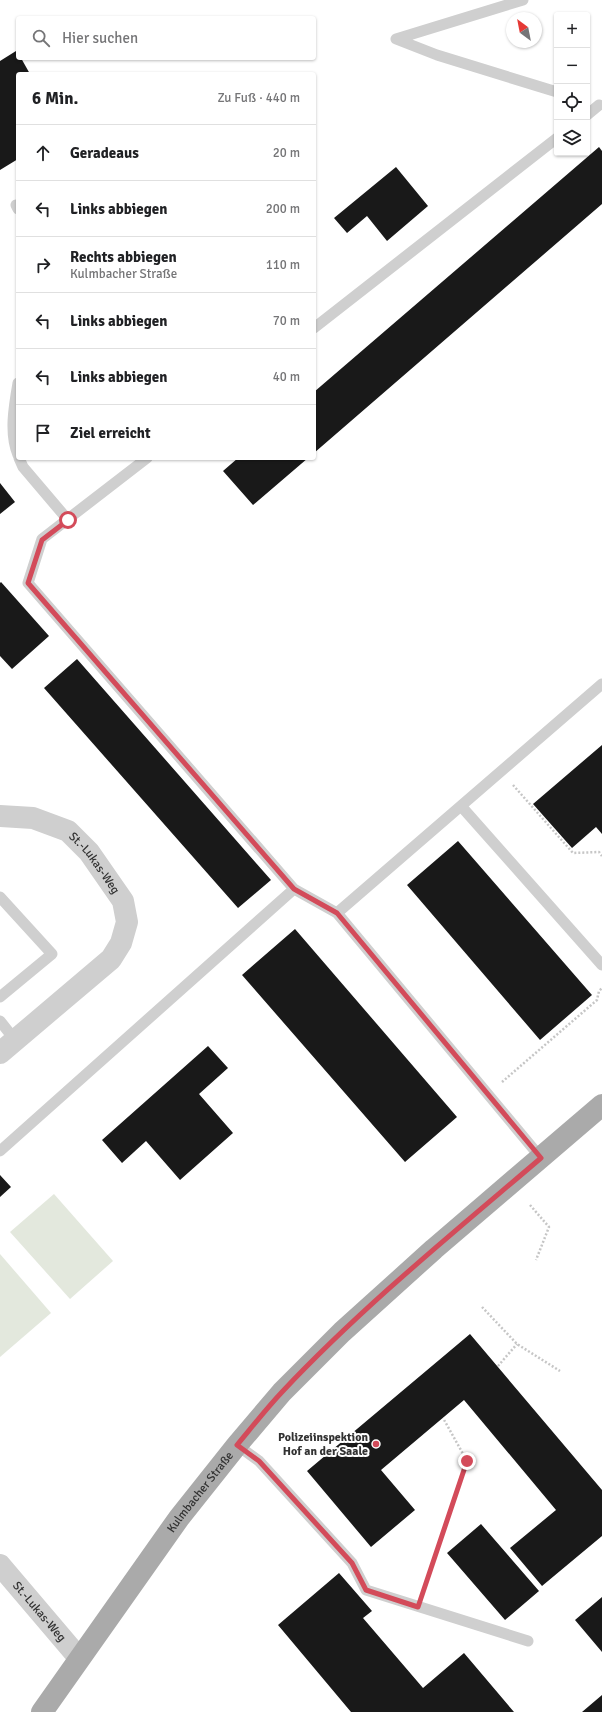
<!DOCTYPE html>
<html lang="de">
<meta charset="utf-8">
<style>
:root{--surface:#fff;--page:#f2f2f2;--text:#202124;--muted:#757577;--line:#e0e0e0}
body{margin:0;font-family:Signika,sans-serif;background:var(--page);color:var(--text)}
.controls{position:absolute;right:12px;top:12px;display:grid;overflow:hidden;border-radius:4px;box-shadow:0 1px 3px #0004}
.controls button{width:36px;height:36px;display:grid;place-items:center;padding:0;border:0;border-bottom:1px solid var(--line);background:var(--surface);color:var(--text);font:20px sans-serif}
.compass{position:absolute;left:506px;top:12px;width:36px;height:36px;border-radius:50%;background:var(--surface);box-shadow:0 1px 3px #0004;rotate:328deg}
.stop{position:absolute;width:12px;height:12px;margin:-9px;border:3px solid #d34b5a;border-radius:50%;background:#fff}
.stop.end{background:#d34b5a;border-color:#fff;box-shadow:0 1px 4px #0008}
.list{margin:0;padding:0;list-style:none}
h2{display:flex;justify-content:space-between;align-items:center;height:52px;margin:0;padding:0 16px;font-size:17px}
h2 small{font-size:13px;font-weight:400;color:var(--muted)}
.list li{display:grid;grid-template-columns:26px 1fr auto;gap:12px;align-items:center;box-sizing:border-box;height:56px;padding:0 16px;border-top:1px solid var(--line)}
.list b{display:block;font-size:15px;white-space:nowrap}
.list p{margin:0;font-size:13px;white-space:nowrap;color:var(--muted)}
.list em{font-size:13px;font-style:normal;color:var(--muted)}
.icon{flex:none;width:22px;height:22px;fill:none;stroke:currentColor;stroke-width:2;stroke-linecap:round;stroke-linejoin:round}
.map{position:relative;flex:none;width:602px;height:1712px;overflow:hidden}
.search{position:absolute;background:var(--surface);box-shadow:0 1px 3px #0004;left:16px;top:16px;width:300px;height:44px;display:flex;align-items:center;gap:10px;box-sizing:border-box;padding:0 14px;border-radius:4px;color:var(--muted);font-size:15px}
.panel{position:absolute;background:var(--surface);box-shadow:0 1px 3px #0004;left:16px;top:72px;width:300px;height:388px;border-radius:4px}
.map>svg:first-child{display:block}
.green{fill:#e3e8dd}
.building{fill:#191919}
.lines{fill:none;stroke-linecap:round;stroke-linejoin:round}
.path{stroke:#c6c6c6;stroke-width:2.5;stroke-dasharray:2 2;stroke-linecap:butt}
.service{stroke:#cfcfcf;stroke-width:11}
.minor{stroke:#cfcfcf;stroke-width:22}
.primary{stroke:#aaa;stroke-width:22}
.route{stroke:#d34b5a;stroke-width:5}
.poi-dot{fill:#d34b5a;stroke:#fff;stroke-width:1.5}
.labels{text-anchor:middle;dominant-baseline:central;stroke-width:4;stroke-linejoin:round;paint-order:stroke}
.street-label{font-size:12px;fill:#323232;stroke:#fff}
.poi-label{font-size:12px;font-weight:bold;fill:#323232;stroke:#fff;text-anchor:end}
</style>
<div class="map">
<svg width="602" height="1712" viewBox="0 0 602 1712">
<rect width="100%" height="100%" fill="#fff"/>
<path class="green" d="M 54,1194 L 113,1261 L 70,1299 L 10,1232 Z
M 0,1254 L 51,1313 L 0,1357 Z"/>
<path class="building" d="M 16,51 L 18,58 L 21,58 L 30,74 L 18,74 L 18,159 L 0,170 L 0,61 Z
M 599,147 L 602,151 L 602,204 L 314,453 L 314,392 Z
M 396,167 L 428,206 L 387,241 L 367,216 L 347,233 L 334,218 Z
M 238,458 L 308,458 L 253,505 L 223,471 Z
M 0,483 L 15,502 L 0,514 Z
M 1,582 L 49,636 L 12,669 L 0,656 L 0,583 Z
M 77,659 L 271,880 L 238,908 L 44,688 Z
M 602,745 L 602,834 L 596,827 L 572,848 L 533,804 Z
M 458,841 L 592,995 L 540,1040 L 407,885 Z
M 295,929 L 457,1117 L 405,1162 L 242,975 Z
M 208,1046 L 228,1068 L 199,1094 L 233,1133 L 180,1180 L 146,1141 L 122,1163 L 102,1140 Z
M 0,1175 L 11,1187 L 0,1197 Z
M 470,1334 L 602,1490 L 602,1536 L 542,1586 L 510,1548 L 556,1510 L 464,1400 L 381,1470 L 415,1510 L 371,1547 L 307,1471 Z
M 481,1524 L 539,1591 L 505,1620 L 447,1553 Z
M 339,1573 L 372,1611 L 363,1618 L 423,1688 L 464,1653 L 514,1712 L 351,1712 L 278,1625 Z
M 602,1597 L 602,1652 L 575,1620 Z
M 602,1695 L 602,1712 L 582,1712 Z"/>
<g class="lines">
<path class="path" d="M 513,785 L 573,853 L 599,852 L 602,856
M 502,1082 L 597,1000 L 599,991 L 602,988
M 530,1205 L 549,1227 L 536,1260
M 482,1307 L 517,1344 L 560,1371
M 498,1366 L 517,1344
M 424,1589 L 467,1461 L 443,1418"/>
<path class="service" d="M 396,39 L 437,55 L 557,92
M 396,39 L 523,0
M 587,115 L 599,105
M 16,205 L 18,209
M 314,328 L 557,138
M 18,383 C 14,406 9,434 18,455
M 19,458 L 23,467 L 68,520
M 147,458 L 42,539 L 28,583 L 294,889 L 337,913
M 461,806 L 602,965
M 0,897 L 52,954 L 0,997
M 0,1021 L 15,1040
M 0,1151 L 294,889
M 541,1158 L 337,913 L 602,684
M 237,1445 L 259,1461 L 352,1563 L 366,1590 L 528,1641"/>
<g class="minor">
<path id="s1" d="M 0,816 L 33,818 L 68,831 L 89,852 L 123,901 L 127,922 L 121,943 L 111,959 L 0,1053"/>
<path id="s2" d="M 0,1565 L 79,1658"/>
</g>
<path class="primary" id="s3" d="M 42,1712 L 179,1518 L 237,1445 L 282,1392 L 342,1332 L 434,1249 L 602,1105"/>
</g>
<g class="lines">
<path class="route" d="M 68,520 L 42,540 L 28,583 L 294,889 L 337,913 L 541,1158 C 453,1233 362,1307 282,1392 C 266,1409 252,1427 237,1445 L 259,1461 L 352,1563 L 366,1590 L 418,1607 L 467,1461"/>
</g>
<circle class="poi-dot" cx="376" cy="1444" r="4"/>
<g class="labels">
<g class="street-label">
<text stroke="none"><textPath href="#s1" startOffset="112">St.-Lukas-Weg</textPath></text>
<text stroke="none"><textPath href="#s3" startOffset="271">Kulmbacher Straße</textPath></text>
<text stroke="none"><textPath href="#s2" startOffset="61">St.-Lukas-Weg</textPath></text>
</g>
<g class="poi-label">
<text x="368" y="1437">Polizeiinspektion<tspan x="368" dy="14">Hof an der Saale</tspan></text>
</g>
</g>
</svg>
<div class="controls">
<button>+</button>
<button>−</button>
<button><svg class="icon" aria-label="locate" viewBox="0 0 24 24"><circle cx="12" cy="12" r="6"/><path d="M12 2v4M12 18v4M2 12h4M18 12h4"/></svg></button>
<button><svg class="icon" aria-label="layers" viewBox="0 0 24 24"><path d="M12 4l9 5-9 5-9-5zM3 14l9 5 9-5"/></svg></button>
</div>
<svg class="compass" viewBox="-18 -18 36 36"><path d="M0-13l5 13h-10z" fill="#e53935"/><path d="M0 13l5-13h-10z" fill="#757577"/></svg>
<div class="stop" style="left:68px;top:520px"></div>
<div class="stop end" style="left:467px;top:1461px"></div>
<div class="search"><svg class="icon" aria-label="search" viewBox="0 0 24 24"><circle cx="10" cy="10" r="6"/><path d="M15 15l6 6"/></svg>Hier suchen</div>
<section class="panel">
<h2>6 Min.<small>Zu Fuß · 440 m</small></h2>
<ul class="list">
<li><svg class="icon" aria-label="ahead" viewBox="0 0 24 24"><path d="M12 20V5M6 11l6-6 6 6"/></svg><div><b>Geradeaus</b></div><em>20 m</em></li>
<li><svg class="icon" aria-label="left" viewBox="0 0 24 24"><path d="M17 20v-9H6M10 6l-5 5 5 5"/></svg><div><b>Links abbiegen</b></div><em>200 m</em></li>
<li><svg class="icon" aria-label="right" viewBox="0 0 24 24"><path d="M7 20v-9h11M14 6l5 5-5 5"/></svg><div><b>Rechts abbiegen</b><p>Kulmbacher Straße</p></div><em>110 m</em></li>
<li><svg class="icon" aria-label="left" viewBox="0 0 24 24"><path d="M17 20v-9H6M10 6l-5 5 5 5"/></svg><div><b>Links abbiegen</b></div><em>70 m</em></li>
<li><svg class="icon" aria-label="left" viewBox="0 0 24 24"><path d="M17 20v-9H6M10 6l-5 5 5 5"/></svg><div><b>Links abbiegen</b></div><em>40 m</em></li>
<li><svg class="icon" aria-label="arrive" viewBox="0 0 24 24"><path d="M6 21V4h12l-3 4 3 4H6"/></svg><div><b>Ziel erreicht</b></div></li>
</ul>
</section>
</div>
